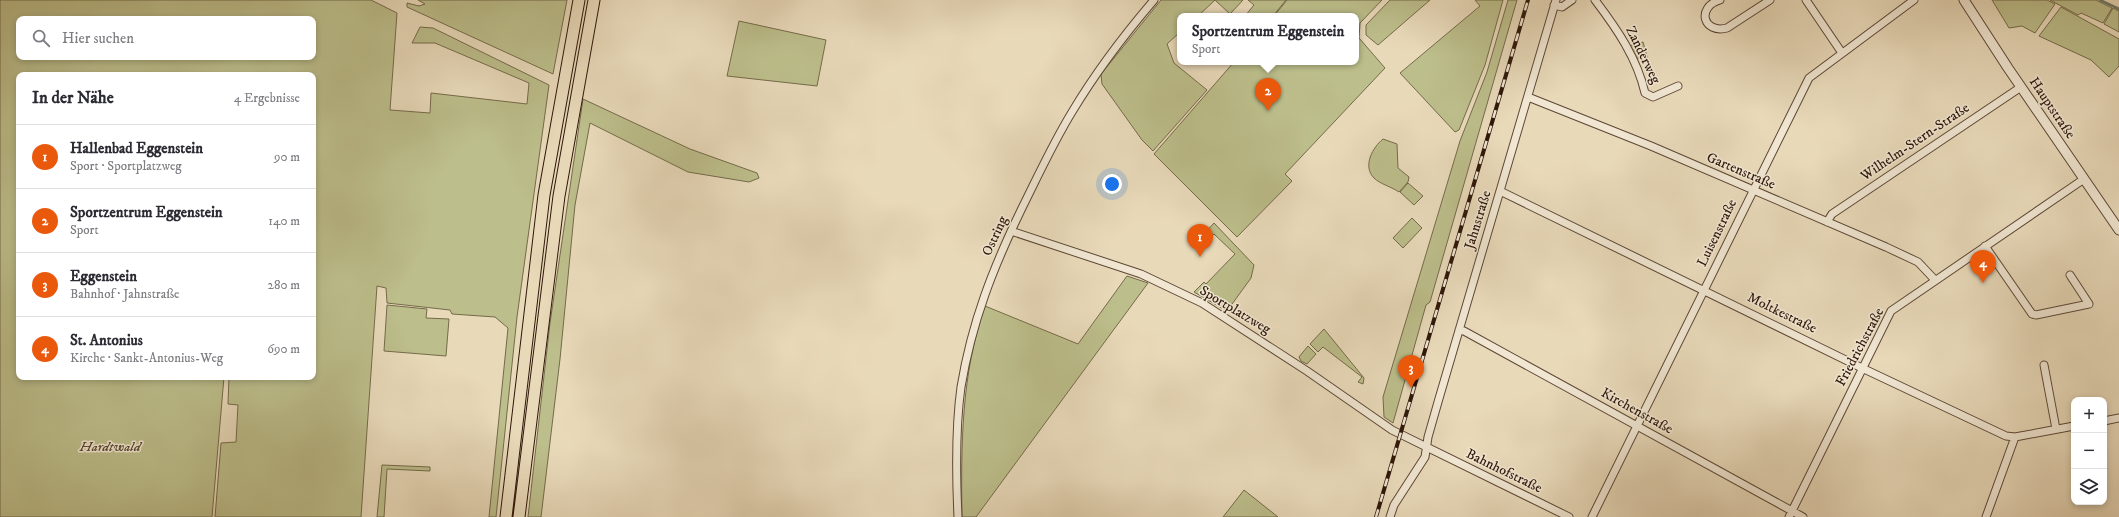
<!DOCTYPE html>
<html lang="de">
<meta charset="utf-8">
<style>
:root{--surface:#fff;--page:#f7f7f7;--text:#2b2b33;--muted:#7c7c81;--line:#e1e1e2;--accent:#ea580c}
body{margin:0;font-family:"IM FELL DW Pica",serif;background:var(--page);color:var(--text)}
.controls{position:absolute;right:12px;bottom:12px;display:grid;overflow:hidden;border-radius:8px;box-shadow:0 2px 6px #0003}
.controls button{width:36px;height:36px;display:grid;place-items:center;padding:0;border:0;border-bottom:1px solid var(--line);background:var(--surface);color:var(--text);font:20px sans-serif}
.you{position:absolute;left:1112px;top:184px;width:14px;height:14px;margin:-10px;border:3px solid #fff;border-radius:50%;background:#1a73e8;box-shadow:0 0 0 6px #1a73e833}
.badge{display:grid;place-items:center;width:26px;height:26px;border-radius:50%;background:var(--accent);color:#fff;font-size:13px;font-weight:700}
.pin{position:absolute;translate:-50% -33px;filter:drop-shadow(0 1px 2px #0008)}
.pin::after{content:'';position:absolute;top:21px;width:14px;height:12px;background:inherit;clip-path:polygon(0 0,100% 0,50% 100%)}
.popup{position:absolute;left:1177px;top:13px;width:182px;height:52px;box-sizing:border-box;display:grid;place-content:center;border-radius:8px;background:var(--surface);filter:drop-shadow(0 1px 3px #0005);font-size:13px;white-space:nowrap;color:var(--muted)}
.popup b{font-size:15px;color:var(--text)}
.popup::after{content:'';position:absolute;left:50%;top:100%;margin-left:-8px;border:8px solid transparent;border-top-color:var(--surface)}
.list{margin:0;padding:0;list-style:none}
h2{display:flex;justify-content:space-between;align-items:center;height:52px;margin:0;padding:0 16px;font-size:17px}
h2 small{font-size:13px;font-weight:400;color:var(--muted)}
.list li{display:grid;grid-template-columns:26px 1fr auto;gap:12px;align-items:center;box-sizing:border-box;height:64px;padding:0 16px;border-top:1px solid var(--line)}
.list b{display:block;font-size:15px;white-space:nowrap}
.list p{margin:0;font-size:13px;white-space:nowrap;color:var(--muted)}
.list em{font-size:13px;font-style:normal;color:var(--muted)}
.icon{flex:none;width:22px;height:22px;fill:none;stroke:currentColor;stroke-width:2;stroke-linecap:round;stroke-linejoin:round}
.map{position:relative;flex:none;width:2119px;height:517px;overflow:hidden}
.search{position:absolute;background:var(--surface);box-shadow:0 2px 6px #0003;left:16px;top:16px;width:300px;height:44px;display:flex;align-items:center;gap:10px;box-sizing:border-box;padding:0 14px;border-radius:8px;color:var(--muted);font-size:15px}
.panel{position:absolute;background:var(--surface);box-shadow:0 2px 6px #0003;left:16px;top:72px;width:300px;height:308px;border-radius:8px}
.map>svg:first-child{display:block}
.green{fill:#bcbe8b;stroke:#756a4a;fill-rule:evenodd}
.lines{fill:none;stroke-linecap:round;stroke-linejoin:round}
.stream{stroke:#6e7969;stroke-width:2.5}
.minor-casing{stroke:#5c4735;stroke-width:9}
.tertiary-casing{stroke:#5c4735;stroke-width:11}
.trunk-casing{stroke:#2e1609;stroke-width:13}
.minor{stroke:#f0e6d2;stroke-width:7}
.tertiary{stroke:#f0e6d2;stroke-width:9}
.trunk{stroke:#e8d9b9;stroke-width:11}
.rail-casing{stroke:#2e1609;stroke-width:4}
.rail{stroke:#f0e6d2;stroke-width:2.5;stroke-dasharray:8;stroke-linecap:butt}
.labels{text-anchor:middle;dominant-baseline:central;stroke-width:3;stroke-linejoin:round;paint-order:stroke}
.street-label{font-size:14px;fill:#2e1609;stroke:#f0e6d2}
.park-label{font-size:14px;font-style:italic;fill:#594830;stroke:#f0e6d2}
</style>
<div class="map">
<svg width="2119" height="517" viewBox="0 0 2119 517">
<rect width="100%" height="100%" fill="#e8d9b9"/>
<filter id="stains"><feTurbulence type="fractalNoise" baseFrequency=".005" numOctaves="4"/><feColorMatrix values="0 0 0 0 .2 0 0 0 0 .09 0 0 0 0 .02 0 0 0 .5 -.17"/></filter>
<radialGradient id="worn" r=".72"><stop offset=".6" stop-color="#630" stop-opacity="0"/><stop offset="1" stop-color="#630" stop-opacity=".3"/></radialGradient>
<path class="green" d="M 0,0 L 371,0 L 397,13 L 390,110 L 430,113 L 431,93 L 527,104 L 529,83 L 435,43 L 412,43 L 420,27 L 433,28 L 549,85 L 517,317 L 496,517 L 489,517 L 508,328 L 495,317 L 452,314 L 450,310 L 387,303 L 386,288 L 377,286 L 361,517 L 215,517 L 221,443 L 236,442 L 238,405 L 228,404 L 229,377 L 313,377 L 313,75 L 19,75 L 19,377 L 224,377 L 212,517 L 0,517 ZM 19,19 L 313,19 L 313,57 L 19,57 Z
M 418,0 L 567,0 L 553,74 L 407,7 L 407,3 L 419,6 L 425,4 Z
M 1161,0 L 1243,0 L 1230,14 L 1215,0 L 1198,16 L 1180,16 L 1180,32 L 1167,44 L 1174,63 L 1207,90 L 1153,151 L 1142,140 L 1102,84 L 1101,74 Z
M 1248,0 L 1286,0 L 1273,16 L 1245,16 L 1254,5 Z
M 1287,0 L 1382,0 L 1360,23 L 1359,38 L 1385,68 L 1285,174 L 1292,181 L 1237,237 L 1154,154 L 1234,62 L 1356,62 L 1356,16 L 1274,16 Z
M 1390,0 L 1430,0 L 1378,45 L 1366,35 L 1366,25 Z
M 1475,0 L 1503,0 L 1485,65 L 1459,130 L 1455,132 L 1400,73 L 1480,6 Z
M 1508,0 L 1517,0 L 1430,302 L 1426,305 L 1393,423 L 1384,417 L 1383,397 L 1460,141 L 1487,72 Z
M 1992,0 L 2047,0 L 2055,4 L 2035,33 L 2022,26 L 2009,28 Z
M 2050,0 L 2096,0 L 2112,8 L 2103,23 L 2081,13 L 2078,15 Z
M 2061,7 L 2119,39 L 2119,66 L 2109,77 L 2091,60 L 2039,36 Z
M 2113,8 L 2119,11 L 2119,32 L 2104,24 Z
M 739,21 L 826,40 L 817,86 L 727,76 Z
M 1643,42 L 1648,60 L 1636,58 L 1629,46 Z
M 583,99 L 690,149 L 757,173 L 759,178 L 749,182 L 688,172 L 590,123 L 575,205 L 560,359 L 541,517 L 528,517 L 550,323 Z
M 1383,139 L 1397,144 L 1398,168 L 1409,177 L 1408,182 L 1399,192 C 1392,187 1380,184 1374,178 C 1362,166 1373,147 1383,139 Z
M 1408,183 L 1423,196 L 1414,205 L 1400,192 Z
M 1412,218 L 1422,228 L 1403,248 L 1393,238 Z
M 1214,223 L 1254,265 L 1251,278 L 1227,311 L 1194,292 L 1204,282 L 1206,284 L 1235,254 L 1214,234 L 1209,239 L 1204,234 Z
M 1127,276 L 1148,283 L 976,517 L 962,517 C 961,446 961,374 985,306 L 1078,344 Z
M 387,305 L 427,309 L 426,318 L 449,319 L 446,356 L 384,351 Z
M 1324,329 L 1364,378 L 1363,384 L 1358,382 L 1362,377 L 1323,347 L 1318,352 L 1310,344 Z
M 1308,346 L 1316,354 L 1307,364 L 1301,361 L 1299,357 Z
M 382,465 L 430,467 L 430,471 L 387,469 L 384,517 L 377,517 Z
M 1244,490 L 1278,517 L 1223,517 Z"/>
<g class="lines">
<path class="stream" d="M 2100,0 L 2119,9"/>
<defs>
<path id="minor" d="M 1595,0 C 1617,29 1637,58 1645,93 L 1653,97 L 1678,86
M 1720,0 C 1696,7 1703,34 1727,28 L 1770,0
M 1806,0 L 1842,53
M 1554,5 L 1562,7 L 1572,0
M 1528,97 L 1651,146 L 1886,247 L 1918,262 L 1935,280
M 1500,191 L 1862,368 L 2006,436 L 2015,437 L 2074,426
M 1827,222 L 1832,214 L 2021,87
M 1011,231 L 1141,274 L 1202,303 L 1307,371 L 1392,430 L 1569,517
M 1985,246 L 2032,314 L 2036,315 L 2089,304 L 2070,275
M 1459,330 L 1464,331 L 1803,517
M 2044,365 L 2056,429
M 2104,421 L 2119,418
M 958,517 C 956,474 955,430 961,387 C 972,321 993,268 1022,208 C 1038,176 1053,143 1072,112 C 1096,72 1124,35 1154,0
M 1390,517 L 1394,505 L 1425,457 L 1428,437 L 1438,402 L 1556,0
M 1592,517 L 1809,78 L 1914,0
M 1789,517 L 1891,311 L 2084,179
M 1986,517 L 2015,437"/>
<path id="tertiary" d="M 1964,0 L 2008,68 L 2119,230"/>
<path id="trunk" d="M 506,517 L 544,195 L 579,0
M 519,517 L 559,196 L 594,0"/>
</defs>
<use href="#minor" class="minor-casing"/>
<use href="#tertiary" class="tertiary-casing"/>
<use href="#trunk" class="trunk-casing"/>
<use href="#minor" class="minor"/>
<use href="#tertiary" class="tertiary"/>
<use href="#trunk" class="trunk"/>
<defs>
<path id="rail" d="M 1376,517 L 1528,0"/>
</defs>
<use href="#rail" class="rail-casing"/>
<use href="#rail" class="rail"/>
</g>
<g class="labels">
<g class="street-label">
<text transform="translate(1643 55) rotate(64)">Zanderweg</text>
<text transform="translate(2052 108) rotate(56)">Hauptstraße</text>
<text transform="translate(1915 142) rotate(-34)">Wilhelm-Stern-Straße</text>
<text transform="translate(1741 171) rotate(23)">Gartenstraße</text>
<text transform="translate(1478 220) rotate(-73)">Jahnstraße</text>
<text transform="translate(1717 233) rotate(-64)">Luisenstraße</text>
<text transform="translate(995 236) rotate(-65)">Ostring</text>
<text transform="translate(1235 310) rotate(31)">Sportplatzweg</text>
<text transform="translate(1782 313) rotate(26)">Moltkestraße</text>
<text transform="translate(1860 347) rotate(-62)">Friedrichstraße</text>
<text transform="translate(1637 411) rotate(29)">Kirchenstraße</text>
<text transform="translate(1504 471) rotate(26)">Bahnhofstraße</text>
</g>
<g class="park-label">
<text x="110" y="447">Hardtwald</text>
</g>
</g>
<rect width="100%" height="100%" filter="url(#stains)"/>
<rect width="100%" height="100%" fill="url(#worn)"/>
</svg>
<div class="controls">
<button>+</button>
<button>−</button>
<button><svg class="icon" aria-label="layers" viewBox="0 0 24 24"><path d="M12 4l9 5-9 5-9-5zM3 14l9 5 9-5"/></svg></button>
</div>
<div class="you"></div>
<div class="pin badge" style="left:1200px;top:257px">1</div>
<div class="pin badge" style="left:1268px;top:111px">2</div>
<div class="popup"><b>Sportzentrum Eggenstein</b>Sport</div>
<div class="pin badge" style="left:1411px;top:388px">3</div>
<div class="pin badge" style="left:1983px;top:283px">4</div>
<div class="search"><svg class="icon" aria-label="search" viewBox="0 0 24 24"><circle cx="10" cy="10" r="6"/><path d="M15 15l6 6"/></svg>Hier suchen</div>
<section class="panel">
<h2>In der Nähe<small>4 Ergebnisse</small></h2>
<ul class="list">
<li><span class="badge">1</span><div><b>Hallenbad Eggenstein</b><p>Sport · Sportplatzweg</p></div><em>90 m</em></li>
<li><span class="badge">2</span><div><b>Sportzentrum Eggenstein</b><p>Sport</p></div><em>140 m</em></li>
<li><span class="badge">3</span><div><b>Eggenstein</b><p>Bahnhof · Jahnstraße</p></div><em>280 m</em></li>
<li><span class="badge">4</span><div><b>St. Antonius</b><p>Kirche · Sankt-Antonius-Weg</p></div><em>690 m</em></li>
</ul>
</section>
</div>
